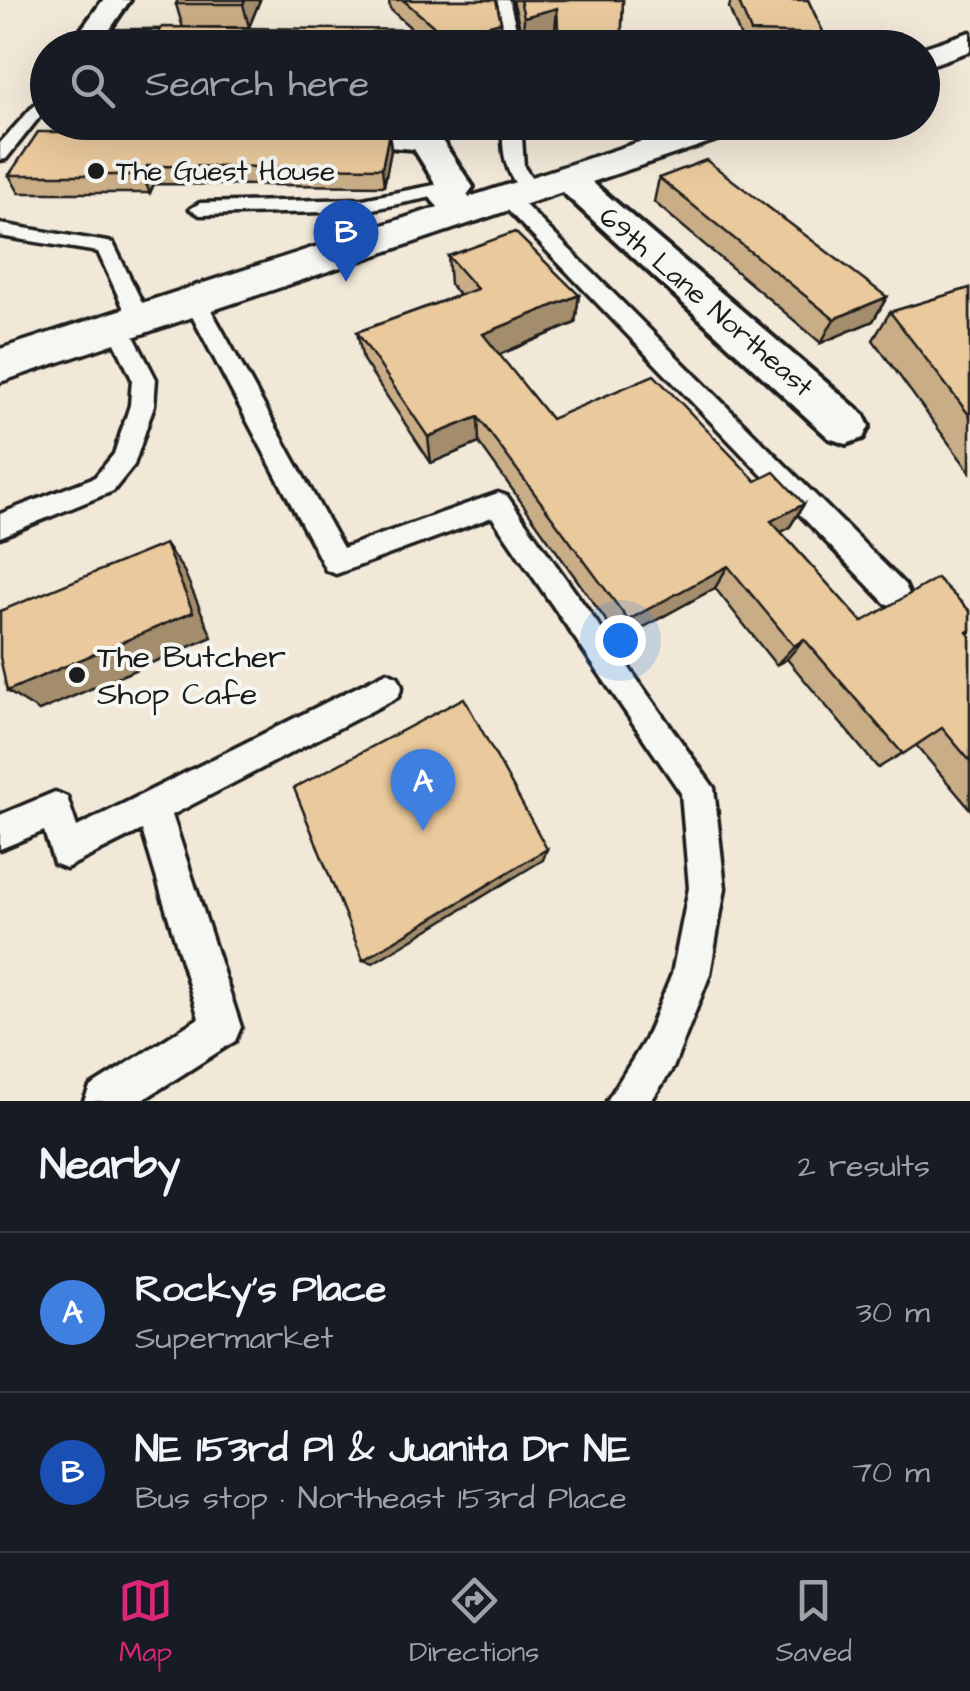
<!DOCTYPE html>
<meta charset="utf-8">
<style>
:root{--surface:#171b24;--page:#20242c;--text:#f1f3f6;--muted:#9ea1a6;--line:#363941;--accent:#db2777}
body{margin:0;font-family:"Architects Daughter",sans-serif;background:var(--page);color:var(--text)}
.you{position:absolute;left:620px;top:640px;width:35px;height:35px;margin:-25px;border:8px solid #fff;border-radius:50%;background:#1a73e8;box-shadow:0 0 0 15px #1a73e833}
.badge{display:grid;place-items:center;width:65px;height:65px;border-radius:50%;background:var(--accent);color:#fff;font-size:32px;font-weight:700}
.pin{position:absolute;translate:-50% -82px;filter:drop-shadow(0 2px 5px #0008)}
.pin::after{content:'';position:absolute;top:52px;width:35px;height:30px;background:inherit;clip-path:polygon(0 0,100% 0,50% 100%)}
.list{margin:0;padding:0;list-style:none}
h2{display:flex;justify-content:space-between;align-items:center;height:130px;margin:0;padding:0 40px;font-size:42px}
h2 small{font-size:32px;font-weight:400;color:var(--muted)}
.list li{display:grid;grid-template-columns:65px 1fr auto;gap:30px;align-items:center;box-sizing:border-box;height:160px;padding:0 40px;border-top:2px solid var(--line)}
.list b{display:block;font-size:38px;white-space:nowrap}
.list p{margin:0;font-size:32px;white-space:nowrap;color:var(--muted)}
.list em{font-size:32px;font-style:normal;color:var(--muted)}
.icon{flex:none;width:55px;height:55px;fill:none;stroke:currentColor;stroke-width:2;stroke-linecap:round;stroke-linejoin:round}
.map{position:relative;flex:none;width:970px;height:1101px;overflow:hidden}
.search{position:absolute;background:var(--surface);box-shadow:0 10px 40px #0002;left:30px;right:30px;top:30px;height:110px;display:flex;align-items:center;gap:25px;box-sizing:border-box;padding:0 35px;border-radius:55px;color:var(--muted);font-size:38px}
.sheet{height:450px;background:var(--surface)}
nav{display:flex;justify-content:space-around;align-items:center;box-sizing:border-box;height:140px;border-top:2px solid var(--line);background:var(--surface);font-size:28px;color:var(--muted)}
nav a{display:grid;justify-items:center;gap:5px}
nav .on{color:var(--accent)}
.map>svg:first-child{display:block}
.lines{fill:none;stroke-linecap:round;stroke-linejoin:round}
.service-casing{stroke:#1c1c1c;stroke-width:7}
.minor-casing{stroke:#1c1c1c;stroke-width:8}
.tertiary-casing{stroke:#1c1c1c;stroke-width:7}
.service{fill:#f6f6f2;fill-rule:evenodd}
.minor{fill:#f6f6f2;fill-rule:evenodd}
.tertiary{fill:#f6f6f2;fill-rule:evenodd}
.wall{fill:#c9ad86;stroke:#1c1c1c;stroke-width:2.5}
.shaded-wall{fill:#a48d6d;stroke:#1c1c1c;stroke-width:2.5}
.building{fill:#eac99c;stroke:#1c1c1c;stroke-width:2.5}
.poi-dot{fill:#1c1c1c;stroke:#f6f6f2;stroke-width:4}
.labels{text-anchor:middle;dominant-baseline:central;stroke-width:8;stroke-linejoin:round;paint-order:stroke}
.far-poi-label{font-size:28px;fill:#1c1c1c;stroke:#f6f6f2;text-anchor:start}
.far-street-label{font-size:28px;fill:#1c1c1c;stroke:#f6f6f2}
.poi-label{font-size:32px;fill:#1c1c1c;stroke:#f6f6f2;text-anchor:start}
</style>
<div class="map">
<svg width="970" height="1101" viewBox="0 0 970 1101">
<rect width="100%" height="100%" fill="#f2e8d8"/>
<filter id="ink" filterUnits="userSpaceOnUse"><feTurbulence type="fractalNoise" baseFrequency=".01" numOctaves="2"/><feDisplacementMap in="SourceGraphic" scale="20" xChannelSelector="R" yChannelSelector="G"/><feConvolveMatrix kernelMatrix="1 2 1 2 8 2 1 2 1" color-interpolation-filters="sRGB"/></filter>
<g filter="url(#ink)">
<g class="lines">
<defs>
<path id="service" d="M 495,0 L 509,0 L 521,48 L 505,48 Z
M 48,90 L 48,106 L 6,159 L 0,160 L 0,143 Z
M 503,122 L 521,122 L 524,167 L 540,190 L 538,194 L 524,194 C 504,172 502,152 503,122 Z
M 455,181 L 464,187 L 462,191 L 363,211 L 200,215 L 190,209 L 200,203 L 363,199 Z
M 500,194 L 514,194 L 905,585 L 909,594 L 905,603 L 895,607 L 885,603 L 500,202 Z
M 0,224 L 113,243 L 150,319 L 147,324 L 131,324 L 98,252 L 0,236 Z
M 195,294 L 206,301 L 343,548 L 498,493 L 507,496 L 714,788 L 725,888 L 710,974 L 673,1068 L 651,1101 L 607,1101 L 645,1040 L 672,974 L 689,888 L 681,793 L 492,517 L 336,574 L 326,570 L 184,301 Z
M 118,319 L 126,321 L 156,379 L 154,405 L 134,465 L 113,491 L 0,537 L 0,514 L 95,477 L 114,454 L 130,405 L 132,379 L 107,326 Z
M 387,672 L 398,677 L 402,687 L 398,697 L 172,815 L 241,1027 L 235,1041 L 141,1101 L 84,1101 L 90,1087 L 199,1018 L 142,830 L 66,868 L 54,863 L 44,831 L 0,849 L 0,815 L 55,792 L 67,797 L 77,827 Z"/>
<path id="minor" d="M 103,0 L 130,0 L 108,32 L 225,31 L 239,40 L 230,48 L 77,47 L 73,41 Z
M 319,124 L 403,126 L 438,135 L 473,187 L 467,195 L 484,212 L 479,220 C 457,225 442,214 429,196 L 437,186 L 414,149 L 307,141 L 302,134 L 307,127 Z
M 567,167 L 579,171 L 863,414 L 869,426 L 863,438 L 846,444 L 829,438 L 555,185 L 549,178 L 555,171 Z"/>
<path id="tertiary" d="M 970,32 L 970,51 L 922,68 L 922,48 Z
M 701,122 L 754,122 L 749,129 L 0,382 L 0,349 Z"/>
</defs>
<use href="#service" class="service-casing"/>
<use href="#minor" class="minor-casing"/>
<use href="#tertiary" class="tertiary-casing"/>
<use href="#service" class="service"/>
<use href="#minor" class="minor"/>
<use href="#tertiary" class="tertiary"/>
</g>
<path class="wall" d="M 178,0 L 260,0 L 249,27 L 183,28 L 176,4 Z
M 389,0 L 496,0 L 501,22 L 501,46 L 495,48 L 151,48 L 413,30 L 390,9 Z
M 513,0 L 623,0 L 621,48 L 556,48 L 555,31 L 523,40 Z
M 731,0 L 808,0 L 824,34 L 820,48 L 745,48 L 729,8 Z
M 389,133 L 391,150 L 384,186 L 154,184 L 150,193 L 19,193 L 9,175 Z
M 659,178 L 887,297 L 873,321 L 821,343 L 654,202 Z
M 448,256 L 579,295 L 575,323 L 499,355 L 551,419 L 756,481 L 804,504 L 789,528 L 781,532 L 862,622 L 970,611 L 970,632 L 968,633 L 970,636 L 970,809 L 916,745 L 878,768 L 787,659 L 776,665 L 715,588 L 620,640 L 479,443 L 431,463 L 363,360 L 357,332 L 459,295 L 450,284 Z
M 970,288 L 970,472 L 873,340 L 890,312 Z"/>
<path class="shaded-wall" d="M 245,0 L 260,0 L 249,27 L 243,4 Z
M 557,8 L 555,31 L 523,40 L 524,17 Z
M 501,22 L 501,46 L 495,48 L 458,48 L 459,33 Z
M 389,133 L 391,150 L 384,186 L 382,168 Z
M 147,166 L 154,184 L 150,193 L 142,175 Z
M 579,295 L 575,323 L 483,361 L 483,334 Z
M 887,297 L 873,321 L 821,343 L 834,319 Z
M 478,417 L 479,443 L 431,463 L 428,437 Z
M 804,504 L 789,528 L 757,544 L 771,521 Z
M 165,544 L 184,571 L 212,637 L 39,711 L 7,691 Z
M 728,566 L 715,588 L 620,640 L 628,620 Z
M 804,639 L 787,659 L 776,665 L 794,646 Z
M 547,849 L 543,860 L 373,963 L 363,960 Z"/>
<path class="building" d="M 178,0 L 245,0 L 243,4 L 176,4 Z
M 403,0 L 496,0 L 501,22 L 459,33 L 458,48 L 151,48 L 162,27 L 438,30 Z
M 520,0 L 623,0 L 621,48 L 559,48 L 557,8 L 524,17 Z
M 738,0 L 808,0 L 824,34 L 751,32 Z
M 65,125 L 389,133 L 382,168 L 147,166 L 142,175 L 9,175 L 38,132 L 61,132 Z
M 706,160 L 887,297 L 834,319 L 659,178 Z
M 515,232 L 579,295 L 483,334 L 551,419 L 654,375 L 756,481 L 774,472 L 804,504 L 771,521 L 862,622 L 937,578 L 970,611 L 970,630 L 967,632 L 970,636 L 970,761 L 942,728 L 903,754 L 804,639 L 794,646 L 728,566 L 628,620 L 478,417 L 428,437 L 357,332 L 477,289 L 448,256 Z
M 970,288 L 970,416 L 890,312 Z
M 165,544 L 193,612 L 7,691 L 0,657 L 0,611 Z
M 464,698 L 547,849 L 363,960 L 294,788 Z"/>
</g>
<g class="poi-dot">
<circle cx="96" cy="171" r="10"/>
<circle cx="77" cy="675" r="10"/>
</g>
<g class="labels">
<g class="far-poi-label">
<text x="116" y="171">The Guest House</text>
</g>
<g class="far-street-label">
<text transform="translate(706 302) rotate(41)">69th Lane Northeast</text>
</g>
<g class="poi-label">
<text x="97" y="657">The Butcher<tspan x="97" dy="37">Shop Cafe</tspan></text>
</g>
</g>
</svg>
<div class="you"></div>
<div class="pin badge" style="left:423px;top:831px;background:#3f7fe0">A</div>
<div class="pin badge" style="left:346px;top:282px;background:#1a4fb4">B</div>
<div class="search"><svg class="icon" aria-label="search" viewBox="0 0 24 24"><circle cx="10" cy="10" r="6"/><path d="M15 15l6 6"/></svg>Search here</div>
</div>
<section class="sheet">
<h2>Nearby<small>2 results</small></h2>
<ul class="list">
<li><span class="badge" style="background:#3f7fe0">A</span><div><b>Rocky's Place</b><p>Supermarket</p></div><em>30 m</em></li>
<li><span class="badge" style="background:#1a4fb4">B</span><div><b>NE 153rd Pl &amp; Juanita Dr NE</b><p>Bus stop · Northeast 153rd Place</p></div><em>70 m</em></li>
</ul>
</section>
<nav>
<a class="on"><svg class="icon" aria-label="map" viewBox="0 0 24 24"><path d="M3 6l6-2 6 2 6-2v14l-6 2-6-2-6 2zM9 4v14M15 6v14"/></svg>Map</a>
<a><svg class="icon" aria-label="directions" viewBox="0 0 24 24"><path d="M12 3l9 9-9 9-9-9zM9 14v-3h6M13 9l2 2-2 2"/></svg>Directions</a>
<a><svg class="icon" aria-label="saved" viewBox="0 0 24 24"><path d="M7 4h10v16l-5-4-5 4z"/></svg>Saved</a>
</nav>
